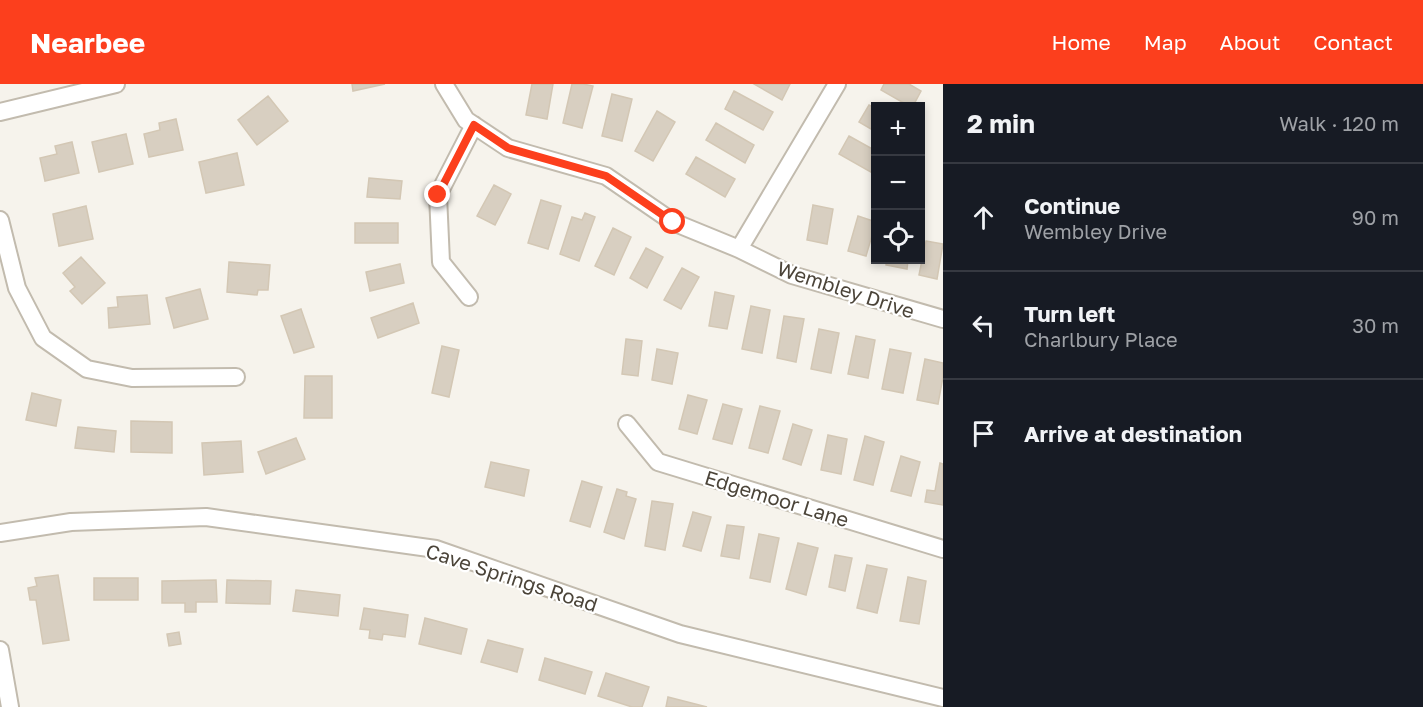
<!DOCTYPE html>
<meta charset="utf-8">
<style>
:root{--surface:#171b24;--page:#242831;--text:#f1f3f6;--muted:#9ea1a6;--line:#363941;--accent:#fc3f1d}
body{margin:0;font-family:"Golos Text",sans-serif;background:var(--page);color:var(--text)}
.controls{position:absolute;right:18px;top:18px;display:grid;overflow:hidden;border-radius:0px;box-shadow:0 3px 9px #0003}
.controls button{width:54px;height:54px;display:grid;place-items:center;padding:0;border:0;border-bottom:2px solid var(--line);background:var(--surface);color:var(--text);font:30px sans-serif}
.stop{position:absolute;width:18px;height:18px;margin:-14px;border:4px solid #fc3f1d;border-radius:50%;background:#fff}
.stop.end{background:#fc3f1d;border-color:#fff;box-shadow:0 2px 6px #0008}
.list{margin:0;padding:0;list-style:none}
h2{display:flex;justify-content:space-between;align-items:center;height:78px;margin:0;padding:0 24px;font-size:26px}
h2 small{font-size:20px;font-weight:400;color:var(--muted)}
.list li{display:grid;grid-template-columns:39px 1fr auto;gap:18px;align-items:center;box-sizing:border-box;height:108px;padding:0 24px;border-top:2px solid var(--line)}
.list b{display:block;font-size:22px;white-space:nowrap}
.list p{margin:0;font-size:20px;white-space:nowrap;color:var(--muted)}
.list em{font-size:20px;font-style:normal;color:var(--muted)}
.icon{flex:none;width:33px;height:33px;fill:none;stroke:currentColor;stroke-width:2;stroke-linecap:round;stroke-linejoin:round}
.map{position:relative;flex:none;width:943px;height:623px;overflow:hidden}
header{display:flex;align-items:center;gap:36px;box-sizing:border-box;height:84px;padding:0 30px;background:var(--accent);color:#fff}
header strong{font-size:28px}
nav{display:flex;gap:33px;margin-inline-start:auto;font-size:21px}
main{display:flex}
aside{flex:1;background:var(--surface)}
.map>svg:first-child{display:block}
.building{fill:#d8cfc1;stroke:#d3c7b4;stroke-width:1.5}
.lines{fill:none;stroke-linecap:round;stroke-linejoin:round}
.minor-casing{stroke:#c2bbae;stroke-width:20}
.minor{stroke:#fff;stroke-width:16}
.route{stroke:#fc3f1d;stroke-width:8}
.labels{text-anchor:middle;dominant-baseline:central;stroke-width:4.5;stroke-linejoin:round;paint-order:stroke}
.street-label{font-size:20px;fill:#4b4439;stroke:#fff}
</style>
<header>
<strong>Nearbee</strong>
<nav><a>Home</a><a>Map</a><a>About</a><a>Contact</a></nav>
</header>
<main>
<div class="map">
<svg width="943" height="623" viewBox="0 0 943 623">
<rect width="100%" height="100%" fill="#f6f3ec"/>
<path class="building" d="M 352,0 L 385,0 L 353,7 Z
M 532,0 L 553,0 L 547,35 L 526,31 Z
M 572,0 L 583,0 L 593,2 L 582,44 L 563,39 Z
M 754,0 L 790,0 L 782,16 Z
M 884,0 L 909,0 L 921,7 L 913,22 L 909,22 L 881,6 Z
M 734,7 L 773,28 L 763,46 L 725,25 Z
M 612,10 L 632,15 L 622,57 L 602,52 Z
M 268,12 L 288,37 L 257,61 L 238,36 Z
M 869,21 L 876,25 L 876,48 L 859,38 Z
M 657,27 L 675,38 L 653,77 L 635,67 Z
M 176,35 L 183,66 L 149,73 L 144,50 L 160,46 L 159,39 Z
M 716,39 L 754,61 L 745,79 L 706,56 Z
M 126,50 L 133,80 L 99,88 L 92,58 Z
M 849,52 L 876,67 L 876,91 L 839,70 Z
M 72,58 L 79,89 L 45,97 L 40,74 L 57,70 L 55,62 Z
M 237,69 L 244,101 L 206,109 L 199,78 Z
M 696,73 L 735,95 L 725,113 L 686,90 Z
M 369,94 L 402,97 L 400,115 L 367,113 Z
M 494,101 L 511,110 L 495,141 L 477,132 Z
M 541,116 L 561,122 L 548,165 L 528,159 Z
M 813,121 L 833,125 L 827,160 L 807,156 Z
M 86,122 L 93,155 L 59,162 L 53,130 Z
M 585,129 L 595,133 L 579,177 L 560,170 L 572,133 L 582,136 Z
M 858,132 L 876,138 L 866,172 L 848,167 Z
M 355,139 L 398,139 L 398,159 L 355,159 Z
M 613,144 L 631,153 L 614,191 L 595,182 Z
M 926,157 L 943,160 L 937,195 L 919,191 Z
M 646,164 L 663,173 L 647,204 L 630,194 Z
M 81,173 L 105,199 L 82,220 L 70,207 L 75,203 L 63,189 Z
M 887,176 L 908,176 L 907,185 L 886,181 Z
M 229,178 L 270,181 L 268,206 L 258,206 L 257,211 L 227,208 Z
M 400,180 L 404,199 L 370,207 L 366,188 Z
M 682,184 L 699,193 L 681,225 L 664,216 Z
M 200,205 L 208,235 L 174,244 L 166,214 Z
M 715,208 L 734,212 L 727,245 L 709,242 Z
M 147,211 L 150,240 L 109,244 L 108,224 L 118,223 L 117,213 Z
M 413,219 L 419,239 L 378,254 L 371,234 Z
M 751,222 L 770,226 L 762,269 L 742,265 Z
M 301,225 L 314,263 L 294,269 L 281,232 Z
M 784,232 L 804,235 L 796,278 L 777,274 Z
M 819,245 L 839,249 L 831,289 L 811,285 Z
M 856,252 L 875,256 L 868,294 L 848,290 Z
M 626,255 L 642,257 L 638,292 L 622,290 Z
M 442,262 L 459,266 L 449,313 L 432,309 Z
M 657,265 L 678,269 L 672,300 L 652,296 Z
M 890,265 L 911,269 L 903,309 L 882,305 Z
M 925,275 L 943,279 L 943,293 L 938,320 L 917,316 Z
M 305,292 L 332,292 L 332,334 L 304,334 Z
M 32,309 L 61,316 L 56,342 L 26,336 Z
M 688,311 L 707,316 L 697,350 L 679,345 Z
M 723,320 L 742,325 L 732,360 L 713,355 Z
M 760,322 L 780,327 L 768,369 L 749,364 Z
M 131,337 L 172,338 L 172,369 L 131,368 Z
M 793,340 L 812,346 L 801,381 L 783,375 Z
M 78,343 L 116,347 L 114,368 L 75,364 Z
M 828,351 L 847,355 L 841,390 L 821,386 Z
M 865,352 L 884,358 L 873,401 L 854,396 Z
M 296,354 L 305,375 L 266,390 L 258,368 Z
M 241,357 L 243,388 L 204,391 L 202,359 Z
M 901,372 L 920,378 L 911,412 L 891,407 Z
M 491,378 L 529,386 L 524,412 L 485,403 Z
M 940,379 L 943,380 L 943,421 L 925,418 L 927,406 L 935,407 Z
M 582,397 L 602,403 L 590,443 L 570,437 Z
M 617,405 L 627,408 L 626,412 L 636,415 L 624,455 L 604,448 Z
M 652,417 L 673,420 L 665,466 L 645,462 Z
M 693,428 L 711,433 L 701,467 L 683,462 Z
M 727,441 L 744,443 L 739,475 L 721,472 Z
M 759,450 L 779,454 L 770,498 L 750,494 Z
M 798,459 L 818,464 L 806,511 L 786,505 Z
M 835,471 L 852,474 L 845,507 L 829,503 Z
M 867,481 L 887,485 L 877,529 L 857,524 Z
M 58,491 L 69,556 L 43,560 L 36,516 L 30,516 L 28,504 L 37,502 L 35,494 Z
M 908,493 L 926,497 L 919,540 L 900,537 Z
M 94,494 L 138,494 L 138,516 L 94,516 Z
M 216,496 L 217,518 L 196,518 L 196,528 L 185,528 L 185,519 L 162,519 L 162,497 Z
M 227,496 L 271,497 L 270,520 L 226,519 Z
M 296,506 L 340,511 L 338,532 L 293,527 Z
M 364,524 L 408,531 L 405,553 L 383,550 L 382,556 L 369,554 L 370,546 L 360,545 Z
M 425,534 L 467,545 L 461,570 L 419,560 Z
M 179,548 L 181,560 L 169,562 L 167,550 Z
M 488,556 L 523,565 L 517,588 L 481,578 Z
M 545,574 L 592,588 L 585,610 L 539,596 Z
M 606,589 L 649,603 L 642,623 L 632,623 L 598,612 Z
M 668,613 L 707,623 L 666,623 Z"/>
<g class="lines">
<defs>
<path id="minor" d="M 444,0 L 466,36 L 508,64 L 606,92 L 673,138 L 739,165 L 792,191 L 943,235
M 0,28 L 116,0
M 0,136 L 17,204 L 43,254 L 87,285 L 132,294 L 236,293
M 739,165 L 837,0
M 469,213 L 441,178 L 438,111 L 474,41
M 627,340 L 658,378 L 943,465
M 0,449 L 71,438 L 206,433 L 436,465 L 680,550 L 943,614
M 0,566 L 10,623"/>
</defs>
<use href="#minor" class="minor-casing"/>
<use href="#minor" class="minor"/>
</g>
<g class="lines">
<path class="route" d="M 438,111 L 474,41 L 508,64 L 606,92 L 673,138"/>
</g>
<g class="labels">
<g class="street-label">
<text transform="translate(846 205) rotate(18)">Wembley Drive</text>
<text transform="translate(777 414) rotate(17)">Edgemoor Lane</text>
<text transform="translate(512 493) rotate(18)">Cave Springs Road</text>
</g>
</g>
</svg>
<div class="controls">
<button>+</button>
<button>−</button>
<button><svg class="icon" aria-label="locate" viewBox="0 0 24 24"><circle cx="12" cy="12" r="6"/><path d="M12 2v4M12 18v4M2 12h4M18 12h4"/></svg></button>
</div>
<div class="stop" style="left:673px;top:138px"></div>
<div class="stop end" style="left:438px;top:111px"></div>
</div>
<aside>
<h2>2 min<small>Walk · 120 m</small></h2>
<ul class="list">
<li><svg class="icon" aria-label="ahead" viewBox="0 0 24 24"><path d="M12 20V5M6 11l6-6 6 6"/></svg><div><b>Continue</b><p>Wembley Drive</p></div><em>90 m</em></li>
<li><svg class="icon" aria-label="left" viewBox="0 0 24 24"><path d="M17 20v-9H6M10 6l-5 5 5 5"/></svg><div><b>Turn left</b><p>Charlbury Place</p></div><em>30 m</em></li>
<li><svg class="icon" aria-label="arrive" viewBox="0 0 24 24"><path d="M6 21V4h12l-3 4 3 4H6"/></svg><div><b>Arrive at destination</b></div></li>
</ul>
</aside>
</main>
